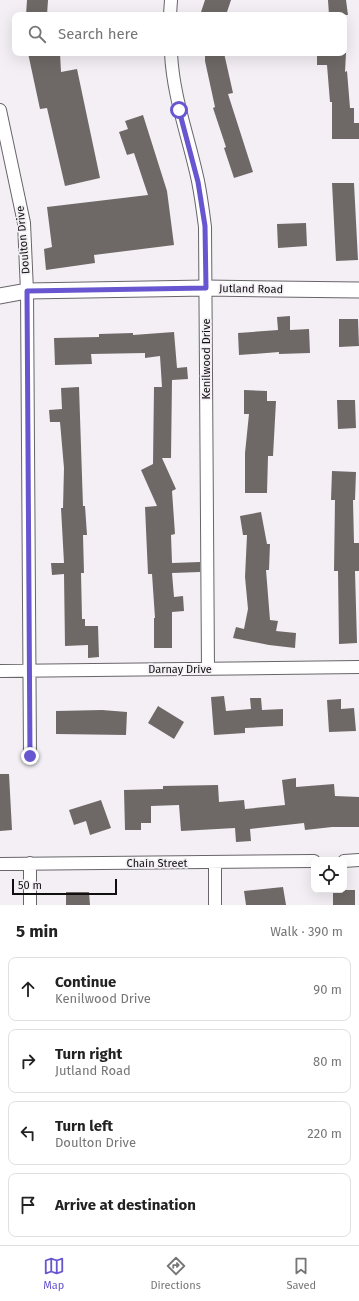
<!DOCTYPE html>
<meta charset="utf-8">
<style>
:root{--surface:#fff;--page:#f2f2f2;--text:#222;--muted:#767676;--line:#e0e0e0;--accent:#6756cf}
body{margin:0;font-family:"Fira Sans",sans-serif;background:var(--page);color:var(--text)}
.controls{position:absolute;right:12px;bottom:12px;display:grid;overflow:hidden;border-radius:8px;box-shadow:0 4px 16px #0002}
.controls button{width:36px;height:36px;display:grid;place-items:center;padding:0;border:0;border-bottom:1px solid var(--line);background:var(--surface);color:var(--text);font:20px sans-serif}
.scale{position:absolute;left:12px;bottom:10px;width:105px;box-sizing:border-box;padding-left:4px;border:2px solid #100f10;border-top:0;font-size:11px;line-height:14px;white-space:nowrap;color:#100f10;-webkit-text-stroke:3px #f3eff5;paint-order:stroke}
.stop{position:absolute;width:12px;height:12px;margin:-9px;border:3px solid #6756cf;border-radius:50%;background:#fff}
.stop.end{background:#6756cf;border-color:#fff;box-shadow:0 1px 4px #0008}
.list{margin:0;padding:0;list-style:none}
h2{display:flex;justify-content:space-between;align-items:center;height:52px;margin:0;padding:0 16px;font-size:17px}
h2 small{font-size:13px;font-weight:400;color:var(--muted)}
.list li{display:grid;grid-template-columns:26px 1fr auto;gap:12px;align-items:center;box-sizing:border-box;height:64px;margin:0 8px 8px;padding:0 8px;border:1px solid var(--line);border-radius:8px}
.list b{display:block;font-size:15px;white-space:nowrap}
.list p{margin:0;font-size:13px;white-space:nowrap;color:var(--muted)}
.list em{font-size:13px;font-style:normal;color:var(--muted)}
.icon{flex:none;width:22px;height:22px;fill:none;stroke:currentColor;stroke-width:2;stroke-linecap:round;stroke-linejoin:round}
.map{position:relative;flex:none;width:359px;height:905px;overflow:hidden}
.search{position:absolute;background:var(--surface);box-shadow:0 4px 16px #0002;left:12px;right:12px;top:12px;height:44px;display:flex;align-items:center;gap:10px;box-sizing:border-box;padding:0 14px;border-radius:8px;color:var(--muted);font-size:15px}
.sheet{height:340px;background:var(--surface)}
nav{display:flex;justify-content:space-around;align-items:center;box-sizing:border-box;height:56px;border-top:1px solid var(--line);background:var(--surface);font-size:11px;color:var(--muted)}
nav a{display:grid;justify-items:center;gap:2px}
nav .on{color:var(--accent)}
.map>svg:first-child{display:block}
.building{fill:#6e6966}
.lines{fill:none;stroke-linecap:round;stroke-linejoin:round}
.minor-casing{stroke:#686569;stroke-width:14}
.tertiary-casing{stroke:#686569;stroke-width:17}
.minor{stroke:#fff;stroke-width:12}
.tertiary{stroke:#fff;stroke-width:15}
.route{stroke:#6756cf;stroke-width:5}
.labels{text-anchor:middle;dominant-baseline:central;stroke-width:3.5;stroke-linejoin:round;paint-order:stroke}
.street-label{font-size:11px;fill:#100f10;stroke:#f3eff5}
</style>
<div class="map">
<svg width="359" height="905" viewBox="0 0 359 905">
<rect width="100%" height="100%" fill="#f3eff5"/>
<path class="building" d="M 27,0 L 48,0 L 47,15 L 26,15 Z
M 205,0 L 231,0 L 226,15 L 200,15 Z
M 328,0 L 346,0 L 348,15 L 329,15 Z
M 28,53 L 60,53 L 61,72 L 77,69 L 100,178 L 65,186 L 47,108 L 40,109 Z
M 205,53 L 224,53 L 233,93 L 228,94 L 253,172 L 234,178 L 224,148 L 226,147 L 213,108 L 215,107 L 205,61 Z
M 317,53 L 346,53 L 345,72 L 347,71 L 350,108 L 354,108 L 354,123 L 359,123 L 359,139 L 332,139 L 332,102 L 330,102 L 327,65 L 317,65 Z
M 143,115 L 167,191 L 174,245 L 94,255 L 95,263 L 46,270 L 44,249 L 52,247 L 47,207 L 148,195 L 134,153 L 127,155 L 119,132 L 128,129 L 125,121 Z
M 332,183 L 354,183 L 358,260 L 336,261 Z
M 306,223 L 307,246 L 278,248 L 277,224 Z
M 290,316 L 290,330 L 309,329 L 310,353 L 279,354 L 279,352 L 239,355 L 238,333 L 278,330 L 277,317 Z
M 339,319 L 358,319 L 359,346 L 339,347 Z
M 174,332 L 177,368 L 187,367 L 188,379 L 172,380 L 171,458 L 162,458 L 176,489 L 172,491 L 175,534 L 171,535 L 172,563 L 200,562 L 200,572 L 172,573 L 174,597 L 183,596 L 184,611 L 172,612 L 172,648 L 154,648 L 154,618 L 155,618 L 152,574 L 148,574 L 145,507 L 157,506 L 141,470 L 153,464 L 154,387 L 162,387 L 160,356 L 145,358 L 145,353 L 91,354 L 92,364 L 55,365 L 54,338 L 99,337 L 99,334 L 133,333 L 133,335 Z
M 79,387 L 83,506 L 85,506 L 87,535 L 83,535 L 84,573 L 81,573 L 82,619 L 85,619 L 85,626 L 98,626 L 99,657 L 88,658 L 88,645 L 65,646 L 64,574 L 52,575 L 51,563 L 64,563 L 61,508 L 63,508 L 64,468 L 60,422 L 50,422 L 49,410 L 62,409 L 61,388 Z
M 244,390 L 267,391 L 267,401 L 276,401 L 273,456 L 268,456 L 267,493 L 245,493 L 245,453 L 249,414 L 244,414 Z
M 337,400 L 355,400 L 356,428 L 338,429 Z
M 332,471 L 356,472 L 355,500 L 353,500 L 354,543 L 359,543 L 359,571 L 355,571 L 357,643 L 339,644 L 338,571 L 334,571 L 335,500 L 331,500 Z
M 261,512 L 267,544 L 270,544 L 269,570 L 266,570 L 270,620 L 278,621 L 276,631 L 296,633 L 295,648 L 269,645 L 233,638 L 236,627 L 244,629 L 248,609 L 245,577 L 247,535 L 243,535 L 240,516 Z
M 224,696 L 226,711 L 251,709 L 250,698 L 261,698 L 262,710 L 283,709 L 283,726 L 245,728 L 245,733 L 214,735 L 211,697 Z
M 341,699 L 341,709 L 354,708 L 356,731 L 329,732 L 327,700 Z
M 158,706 L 184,722 L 174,739 L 148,723 Z
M 102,710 L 127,712 L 126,735 L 56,734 L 56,711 Z
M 0,774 L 9,774 L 12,830 L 0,831 Z
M 296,778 L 296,787 L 334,784 L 335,796 L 359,797 L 359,827 L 332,827 L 305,830 L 304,823 L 250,829 L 251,841 L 236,842 L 235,828 L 181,831 L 179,805 L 151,806 L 151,823 L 141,823 L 141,830 L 125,830 L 124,790 L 163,789 L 163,786 L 218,785 L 219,802 L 244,800 L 245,809 L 285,805 L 282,780 Z
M 101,800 L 111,828 L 90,835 L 86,821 L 74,825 L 69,810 Z
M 283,887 L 286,905 L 246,905 L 244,891 Z
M 333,890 L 355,890 L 355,905 L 333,905 Z
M 66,892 L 89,892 L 90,905 L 66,905 Z"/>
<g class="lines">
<defs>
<path id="minor" d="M 170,15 L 171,0
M 171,53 C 173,97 189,138 198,181 C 201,196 203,211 205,227 L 208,669
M 0,110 L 24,223 L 27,291 L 30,756
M 0,671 L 359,667
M 344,861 L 359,860
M 215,862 L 215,905
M 30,863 L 30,905
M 0,864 L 314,861"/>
<path id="tertiary" d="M 0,296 L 27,291 L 206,288 L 359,290"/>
</defs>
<use href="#minor" class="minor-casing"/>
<use href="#tertiary" class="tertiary-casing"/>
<use href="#minor" class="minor"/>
<use href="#tertiary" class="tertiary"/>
</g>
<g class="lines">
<path class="route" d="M 30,756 L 27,291 L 206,288 L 205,226 L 198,182 L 179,110"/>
</g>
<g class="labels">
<g class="street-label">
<text transform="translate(23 240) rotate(-95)">Doulton Drive</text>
<text transform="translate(251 289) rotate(1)">Jutland Road</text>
<text transform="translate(206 359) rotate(-90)">Kenilwood Drive</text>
<text x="180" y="669">Darnay Drive</text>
<text x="157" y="863">Chain Street</text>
</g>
</g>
</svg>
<div class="controls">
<button><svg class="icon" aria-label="locate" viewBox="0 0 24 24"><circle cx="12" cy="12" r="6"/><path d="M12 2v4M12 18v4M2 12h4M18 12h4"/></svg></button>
</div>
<div class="scale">50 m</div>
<div class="stop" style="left:179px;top:110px"></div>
<div class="stop end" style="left:30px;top:756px"></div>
<div class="search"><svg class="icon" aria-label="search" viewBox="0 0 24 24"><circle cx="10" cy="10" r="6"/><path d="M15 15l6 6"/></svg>Search here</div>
</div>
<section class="sheet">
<h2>5 min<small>Walk · 390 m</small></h2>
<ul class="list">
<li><svg class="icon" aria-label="ahead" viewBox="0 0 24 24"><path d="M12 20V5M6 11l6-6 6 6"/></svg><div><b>Continue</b><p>Kenilwood Drive</p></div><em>90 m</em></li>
<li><svg class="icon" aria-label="right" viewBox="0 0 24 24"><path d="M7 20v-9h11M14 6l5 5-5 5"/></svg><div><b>Turn right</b><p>Jutland Road</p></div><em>80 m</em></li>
<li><svg class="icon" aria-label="left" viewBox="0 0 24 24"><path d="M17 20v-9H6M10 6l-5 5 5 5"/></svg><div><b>Turn left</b><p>Doulton Drive</p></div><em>220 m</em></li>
<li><svg class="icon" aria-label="arrive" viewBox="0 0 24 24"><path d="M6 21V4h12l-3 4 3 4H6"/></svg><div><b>Arrive at destination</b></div></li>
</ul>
</section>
<nav>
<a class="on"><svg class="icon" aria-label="map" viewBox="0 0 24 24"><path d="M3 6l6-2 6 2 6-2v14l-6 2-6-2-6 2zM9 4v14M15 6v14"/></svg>Map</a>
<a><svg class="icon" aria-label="directions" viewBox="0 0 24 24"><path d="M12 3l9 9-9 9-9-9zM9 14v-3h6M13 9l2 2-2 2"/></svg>Directions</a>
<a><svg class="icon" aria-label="saved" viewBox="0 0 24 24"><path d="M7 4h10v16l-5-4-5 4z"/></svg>Saved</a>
</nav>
